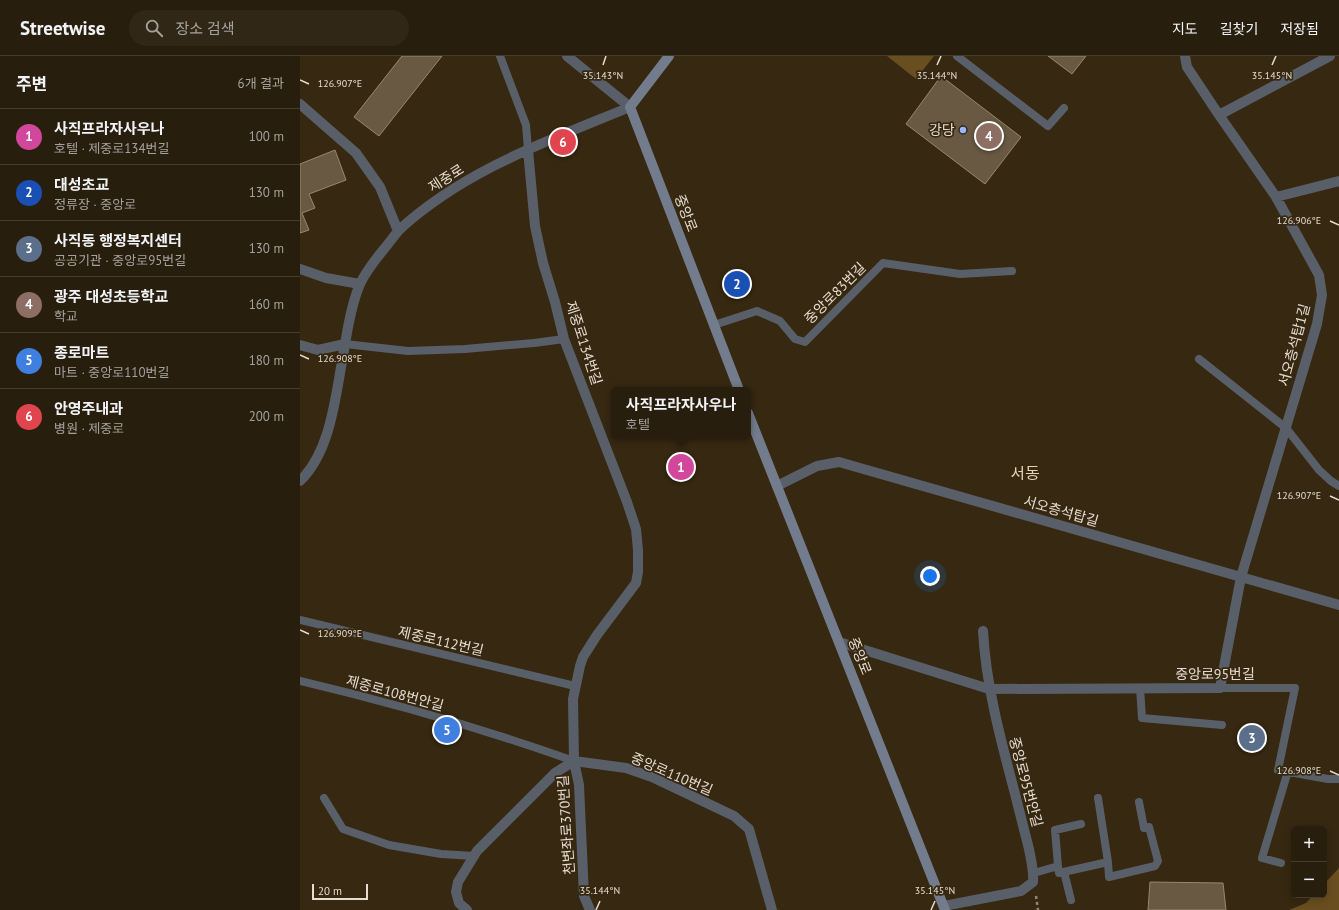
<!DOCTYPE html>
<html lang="ko">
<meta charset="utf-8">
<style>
:root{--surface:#281e0d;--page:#302716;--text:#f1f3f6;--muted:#a5a29d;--line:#443c2e;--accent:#bca0f2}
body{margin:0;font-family:"PT Sans","Noto Sans KR",sans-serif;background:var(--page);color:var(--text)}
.controls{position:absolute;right:12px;bottom:12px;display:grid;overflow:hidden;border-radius:6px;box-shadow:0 2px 10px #0003}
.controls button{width:36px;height:36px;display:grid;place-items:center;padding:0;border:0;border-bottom:1px solid var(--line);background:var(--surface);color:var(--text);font:20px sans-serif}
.scale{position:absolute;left:12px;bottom:10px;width:56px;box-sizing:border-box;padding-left:4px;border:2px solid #e6ddd0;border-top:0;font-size:11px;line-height:14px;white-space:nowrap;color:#e6ddd0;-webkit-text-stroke:3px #362811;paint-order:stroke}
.you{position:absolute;left:630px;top:520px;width:14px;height:14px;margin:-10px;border:3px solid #fff;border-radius:50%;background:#1a73e8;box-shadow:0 0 0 6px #1a73e833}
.badge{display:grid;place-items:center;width:26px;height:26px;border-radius:50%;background:var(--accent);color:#fff;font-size:13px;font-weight:700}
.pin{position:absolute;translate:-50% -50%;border:2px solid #fff;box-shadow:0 1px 4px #0006}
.popup{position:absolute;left:311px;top:331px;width:140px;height:52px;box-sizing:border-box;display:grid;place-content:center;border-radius:6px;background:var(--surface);filter:drop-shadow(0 1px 3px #0005);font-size:13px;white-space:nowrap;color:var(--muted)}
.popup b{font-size:15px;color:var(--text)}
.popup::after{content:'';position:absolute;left:50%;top:100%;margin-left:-8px;border:8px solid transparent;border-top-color:var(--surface)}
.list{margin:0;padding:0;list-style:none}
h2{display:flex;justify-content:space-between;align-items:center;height:52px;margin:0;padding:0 16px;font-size:17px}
h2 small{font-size:13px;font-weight:400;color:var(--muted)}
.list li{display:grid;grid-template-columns:26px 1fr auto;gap:12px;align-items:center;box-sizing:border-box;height:56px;padding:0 16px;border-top:1px solid var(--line)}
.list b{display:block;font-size:15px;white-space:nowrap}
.list p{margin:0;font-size:13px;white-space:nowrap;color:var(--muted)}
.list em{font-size:13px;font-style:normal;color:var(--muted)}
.icon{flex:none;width:22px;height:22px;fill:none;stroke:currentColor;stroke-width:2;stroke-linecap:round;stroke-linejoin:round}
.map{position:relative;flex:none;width:1039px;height:854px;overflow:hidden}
header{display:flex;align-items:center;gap:24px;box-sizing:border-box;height:56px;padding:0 20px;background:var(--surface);border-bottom:1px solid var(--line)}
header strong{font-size:19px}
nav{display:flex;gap:22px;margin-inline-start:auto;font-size:14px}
.search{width:280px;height:36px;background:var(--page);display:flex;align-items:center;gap:10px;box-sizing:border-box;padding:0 14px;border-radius:22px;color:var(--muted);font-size:15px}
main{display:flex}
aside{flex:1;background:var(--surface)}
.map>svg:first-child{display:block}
.green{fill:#694e1f}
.building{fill:#695942;stroke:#97876e}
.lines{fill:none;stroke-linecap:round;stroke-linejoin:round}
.path{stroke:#928674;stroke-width:2.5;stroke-dasharray:3 3;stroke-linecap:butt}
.service{stroke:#595f69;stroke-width:8}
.minor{stroke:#595f69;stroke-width:10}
.secondary{stroke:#737c8d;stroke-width:10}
.ticks{fill:none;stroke:#e6ddd0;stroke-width:1.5}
.poi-dot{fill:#95b7fd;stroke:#362811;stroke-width:1.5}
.labels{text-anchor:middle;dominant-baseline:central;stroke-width:3.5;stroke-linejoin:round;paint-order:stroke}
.poi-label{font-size:14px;fill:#e6ddd0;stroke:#362811;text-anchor:end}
.street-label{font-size:14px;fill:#e6ddd0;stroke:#362811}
.quarter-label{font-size:16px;fill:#e3d2b7;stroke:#362811}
.ticks-label{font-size:10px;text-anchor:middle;fill:#e6ddd0;stroke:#362811;stroke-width:3.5;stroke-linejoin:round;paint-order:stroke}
</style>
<header>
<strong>Streetwise</strong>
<div class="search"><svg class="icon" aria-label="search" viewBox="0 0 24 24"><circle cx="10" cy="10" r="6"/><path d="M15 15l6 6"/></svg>장소 검색</div>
<nav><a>지도</a><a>길찾기</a><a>저장됨</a></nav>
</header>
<main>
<aside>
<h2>주변<small>6개 결과</small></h2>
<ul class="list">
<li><span class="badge" style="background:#d1479c">1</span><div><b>사직프라자사우나</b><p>호텔 · 제중로134번길</p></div><em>100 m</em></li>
<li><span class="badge" style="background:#1a4fb4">2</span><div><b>대성초교</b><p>정류장 · 중앙로</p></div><em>130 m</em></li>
<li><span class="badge" style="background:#5c6f8a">3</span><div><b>사직동 행정복지센터</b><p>공공기관 · 중앙로95번길</p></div><em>130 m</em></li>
<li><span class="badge" style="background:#8d6e63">4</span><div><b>광주 대성초등학교</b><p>학교</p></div><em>160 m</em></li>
<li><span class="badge" style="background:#3f7fe0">5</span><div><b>종로마트</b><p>마트 · 중앙로110번길</p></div><em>180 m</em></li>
<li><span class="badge" style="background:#e0444e">6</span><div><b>안영주내과</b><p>병원 · 제중로</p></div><em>200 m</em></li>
</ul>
</aside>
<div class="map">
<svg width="1039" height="854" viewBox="0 0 1039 854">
<rect width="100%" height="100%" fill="#362811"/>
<path class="green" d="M 587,0 L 634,0 L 616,23 Z
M 1039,812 L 1039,854 L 989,854 L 1006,847 L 1013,839 L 1024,839 L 1024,828 Z"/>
<path class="building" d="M 102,0 L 142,0 L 79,80 L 54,61 Z
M 748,0 L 786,0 L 772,18 Z
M 641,20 L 721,81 L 685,128 L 606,68 Z
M 35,94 L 46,124 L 9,138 L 15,152 L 2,157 L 9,174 L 0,177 L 0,108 Z
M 850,826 L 923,827 L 926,854 L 848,854 Z"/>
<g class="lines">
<path class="path" d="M 736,840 L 738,854"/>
<path class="service" d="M 200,0 L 226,69 L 228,94
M 657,0 L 748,70 L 764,52
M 414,269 L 457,255 L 480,265 L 495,283 L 505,286 L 583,207 L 660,218 L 712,215
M 45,288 L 108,295 L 165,293 L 234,287 L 264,283
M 899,303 L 986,372 L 1019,414 L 1031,425 L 1039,430
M 0,564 L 275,630
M 0,625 C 93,647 184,673 274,705
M 840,632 L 842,662 L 922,669
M 920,632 L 995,632 L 978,714 L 1028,723 L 1039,723
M 24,742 L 43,773 L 89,789 L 141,798 L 174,800
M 808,806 L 809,821 L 855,810 L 858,805 L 849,771 L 844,772 L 839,746
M 981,807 L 962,802 L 988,715
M 758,810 L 755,774 L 781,768
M 764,816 L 771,844
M 734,817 L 758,810 L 759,817 L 808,806 L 798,742"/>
<path class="minor" d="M 0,48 L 56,97 L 80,131 L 98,175
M 919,59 L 1030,0
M 228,94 L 235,170 L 243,207 L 255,246 L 264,283 L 327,446 L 336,473 L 338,494 L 338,516 L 336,527 L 297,579 L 283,601 L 280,610 L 273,643 L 274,705 L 279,729 L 284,840 L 290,854
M 976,141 L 1039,125
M 0,213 L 26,222 L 60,228
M 0,289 L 18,294 L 45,288
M 0,425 C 33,393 36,333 45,289 C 48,269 52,247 60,228 C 66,215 75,204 84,193 C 89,187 94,180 99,174 C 164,114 250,84 330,51 L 267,0
M 477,430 L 517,410 L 539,406 L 1039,549
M 539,586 L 689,633 L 920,632 L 941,521 L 1017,268 L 1022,239 L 1019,219 L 976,141 L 919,59 L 887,11 L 885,0
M 644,850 L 721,835 L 733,826 C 734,815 731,804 729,793 C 724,773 719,753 714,734 C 700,681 686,629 683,575
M 167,854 L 159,847 L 156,836 L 158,826 L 177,795 L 255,717 L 274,705 L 326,712 L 352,721 L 434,760 L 449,773 L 472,854"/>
<path class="secondary" d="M 369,0 L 330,51 L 439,334
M 448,357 L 645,854"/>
</g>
<path class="ticks" d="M 303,9 L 306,0M 637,9 L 641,0M 972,9 L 976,0M 0,24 L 9,28M 1030,165 L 1039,169M 0,299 L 9,303M 1030,440 L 1039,444M 0,574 L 9,578M 1030,715 L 1039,719M 296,854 L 300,845M 631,854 L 635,845"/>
<circle class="poi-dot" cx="663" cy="74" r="4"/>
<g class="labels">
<g class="poi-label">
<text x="655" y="74">강당</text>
</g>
<g class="street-label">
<text transform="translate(146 122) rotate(-32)">제중로</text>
<text transform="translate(386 157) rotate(69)">중앙로</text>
<text transform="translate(535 237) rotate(-45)">중앙로83번길</text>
<text transform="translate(284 287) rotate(72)">제중로134번길</text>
<text transform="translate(994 289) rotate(-75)">서오층석탑1길</text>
<text transform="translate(761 455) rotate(16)">서오층석탑길</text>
<text transform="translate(141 585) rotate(13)">제중로112번길</text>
<text transform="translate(560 600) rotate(68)">중앙로</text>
<text x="915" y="618">중앙로95번길</text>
<text transform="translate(95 637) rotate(15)">제중로108번안길</text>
<text transform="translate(372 718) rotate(23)">중앙로110번길</text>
<text transform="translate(726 726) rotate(75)">중앙로95번안길</text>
<text transform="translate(266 769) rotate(-94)">천변좌로370번길</text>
</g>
<g class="quarter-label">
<text x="725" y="417">서동</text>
</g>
</g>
<g class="ticks-label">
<text x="303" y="23">35.143°N</text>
<text x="637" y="23">35.144°N</text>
<text x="972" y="23">35.145°N</text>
<text x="40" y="31">126.907°E</text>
<text x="999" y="168">126.906°E</text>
<text x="40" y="306">126.908°E</text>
<text x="999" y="443">126.907°E</text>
<text x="40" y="581">126.909°E</text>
<text x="999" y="718">126.908°E</text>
<text x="300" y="838">35.144°N</text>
<text x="635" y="838">35.145°N</text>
</g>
</svg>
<div class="controls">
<button>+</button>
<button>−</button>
</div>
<div class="scale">20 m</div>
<div class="you"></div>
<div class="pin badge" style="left:381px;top:411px;background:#d1479c">1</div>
<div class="popup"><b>사직프라자사우나</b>호텔</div>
<div class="pin badge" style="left:437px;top:228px;background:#1a4fb4">2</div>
<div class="pin badge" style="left:952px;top:682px;background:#5c6f8a">3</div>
<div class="pin badge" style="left:689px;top:80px;background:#8d6e63">4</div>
<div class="pin badge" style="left:147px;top:674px;background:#3f7fe0">5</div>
<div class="pin badge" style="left:263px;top:86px;background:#e0444e">6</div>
</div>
</main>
